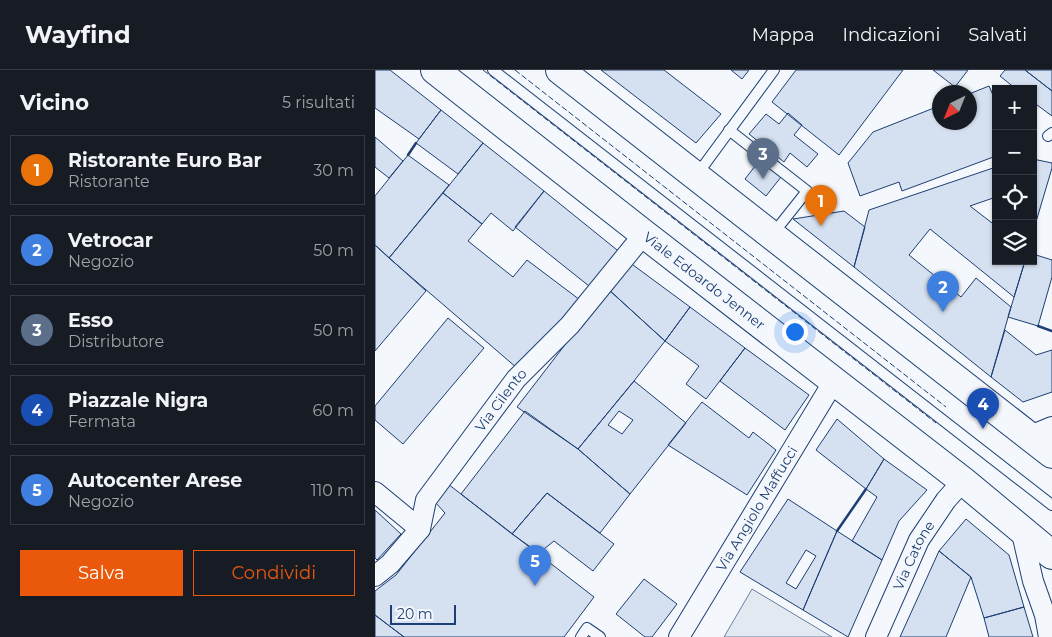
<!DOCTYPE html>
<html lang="it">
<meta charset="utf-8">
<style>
:root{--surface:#171b24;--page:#20242c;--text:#f1f3f6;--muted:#9ea1a6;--line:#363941;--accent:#ea580c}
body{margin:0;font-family:Montserrat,sans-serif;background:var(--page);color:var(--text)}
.controls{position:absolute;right:15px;top:15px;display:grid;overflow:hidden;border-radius:0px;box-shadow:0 1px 4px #0004}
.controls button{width:45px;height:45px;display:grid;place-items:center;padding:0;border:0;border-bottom:1px solid var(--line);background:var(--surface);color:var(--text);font:25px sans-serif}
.compass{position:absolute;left:557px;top:15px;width:45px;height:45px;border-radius:50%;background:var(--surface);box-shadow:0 1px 4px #0004;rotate:223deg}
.scale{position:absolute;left:15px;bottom:12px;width:66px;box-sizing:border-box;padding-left:5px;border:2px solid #1d3f73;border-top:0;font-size:14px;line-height:18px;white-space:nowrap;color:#1d3f73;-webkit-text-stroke:4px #f4f7fb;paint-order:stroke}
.you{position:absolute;left:419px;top:261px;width:18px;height:18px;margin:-12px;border:4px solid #fff;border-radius:50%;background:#1a73e8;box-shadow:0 0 0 8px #1a73e833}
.badge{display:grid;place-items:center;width:32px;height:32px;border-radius:50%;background:var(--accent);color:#fff;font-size:16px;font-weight:700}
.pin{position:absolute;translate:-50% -41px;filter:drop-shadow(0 1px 2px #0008)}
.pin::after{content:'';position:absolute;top:26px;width:18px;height:15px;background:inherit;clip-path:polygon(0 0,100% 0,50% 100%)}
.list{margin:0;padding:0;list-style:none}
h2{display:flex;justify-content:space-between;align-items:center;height:65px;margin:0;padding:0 20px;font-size:21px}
h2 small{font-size:16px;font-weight:400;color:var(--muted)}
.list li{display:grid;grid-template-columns:32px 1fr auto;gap:15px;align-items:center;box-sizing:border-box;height:70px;margin:0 10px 10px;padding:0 10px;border:1px solid var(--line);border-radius:0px}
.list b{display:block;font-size:19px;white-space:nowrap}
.list p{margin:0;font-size:16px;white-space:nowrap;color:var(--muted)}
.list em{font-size:16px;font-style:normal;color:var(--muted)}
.actions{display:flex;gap:10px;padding:15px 20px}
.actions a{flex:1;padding:11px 0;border:1px solid var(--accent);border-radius:0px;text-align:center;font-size:18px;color:var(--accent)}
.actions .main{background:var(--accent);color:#fff}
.icon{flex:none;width:28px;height:28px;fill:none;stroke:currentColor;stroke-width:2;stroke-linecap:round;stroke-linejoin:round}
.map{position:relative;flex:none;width:677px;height:567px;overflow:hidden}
header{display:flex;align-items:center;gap:30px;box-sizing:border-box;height:70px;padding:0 25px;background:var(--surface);border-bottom:1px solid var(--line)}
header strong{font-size:24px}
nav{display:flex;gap:28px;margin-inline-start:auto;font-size:18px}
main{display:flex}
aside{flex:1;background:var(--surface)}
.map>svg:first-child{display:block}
.green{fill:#e3e9f0;stroke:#687fa3}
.building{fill:#d5e0f0;stroke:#1d3f73;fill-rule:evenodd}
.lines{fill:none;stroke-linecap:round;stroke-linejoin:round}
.lane-casing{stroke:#1d3f73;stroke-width:12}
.street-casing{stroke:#1d3f73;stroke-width:22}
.primary-casing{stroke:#1d3f73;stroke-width:30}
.lane{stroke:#f4f7fb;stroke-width:10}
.street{stroke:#f4f7fb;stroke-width:20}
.primary{stroke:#f4f7fb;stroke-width:28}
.fence{stroke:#1d3f73;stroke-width:1;stroke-dasharray:6 2.5;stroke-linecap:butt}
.wall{stroke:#1d3f73;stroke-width:2.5}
.labels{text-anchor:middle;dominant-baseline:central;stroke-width:4;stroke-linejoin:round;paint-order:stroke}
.street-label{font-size:14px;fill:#1d3f73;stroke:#f4f7fb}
</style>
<header>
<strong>Wayfind</strong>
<nav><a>Mappa</a><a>Indicazioni</a><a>Salvati</a></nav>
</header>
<main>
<aside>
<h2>Vicino<small>5 risultati</small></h2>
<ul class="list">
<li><span class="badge" style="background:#e8710a">1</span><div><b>Ristorante Euro Bar</b><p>Ristorante</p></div><em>30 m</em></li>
<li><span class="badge" style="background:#3f7fe0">2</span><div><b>Vetrocar</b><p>Negozio</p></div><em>50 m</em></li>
<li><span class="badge" style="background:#5c6f8a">3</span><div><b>Esso</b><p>Distributore</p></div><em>50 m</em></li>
<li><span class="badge" style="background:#1a4fb4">4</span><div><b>Piazzale Nigra</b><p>Fermata</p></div><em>60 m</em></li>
<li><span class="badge" style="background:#3f7fe0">5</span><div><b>Autocenter Arese</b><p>Negozio</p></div><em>110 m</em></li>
</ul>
<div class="actions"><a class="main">Salva</a><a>Condividi</a></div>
</aside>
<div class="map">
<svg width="677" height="567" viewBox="0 0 677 567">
<rect width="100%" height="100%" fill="#f4f7fb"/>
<path class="green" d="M 377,519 L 457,567 L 349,567 Z"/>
<path class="building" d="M 0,0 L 15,0 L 66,40 L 44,69 L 0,38 Z
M 226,0 L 289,0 L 346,44 L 321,73 Z
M 356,0 L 374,0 L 367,9 Z
M 421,0 L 528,0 L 464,85 L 397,32 Z
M 558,0 L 593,0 L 580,17 Z
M 630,0 L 650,0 L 677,21 L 677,46 L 658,32 L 658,19 L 641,19 L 625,6 Z
M 650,0 L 677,0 L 677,21 Z
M 614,16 L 621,32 L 621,86 L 527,121 L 524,112 L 485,126 L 473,93 L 498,62 L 564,36 L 564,52 L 594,52 L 594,24 Z
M 66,40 L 108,73 L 83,104 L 41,73 Z
M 413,43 L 427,55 L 419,65 L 443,84 L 432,97 L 415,83 L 409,92 L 374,64 L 391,44 L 404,54 Z
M 0,67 L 28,91 L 14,108 L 0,97 Z
M 108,73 L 169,121 L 138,161 L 116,143 L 107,154 L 68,123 Z
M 33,85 L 74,115 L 14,188 L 0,175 L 0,126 Z
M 658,89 L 677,93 L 677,98 L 658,162 Z
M 384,91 L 406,107 L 391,126 L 370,109 Z
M 621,97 L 621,127 L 595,136 L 621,156 L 621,191 L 650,191 L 639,227 L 555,159 L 534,185 L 586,227 L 601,208 L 636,237 L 616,307 L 479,197 L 494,140 Z
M 169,121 L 247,184 L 219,220 L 140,157 Z
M 68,123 L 107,154 L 93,171 L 138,207 L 152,190 L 209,233 L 142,298 L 14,188 Z
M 469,141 L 490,157 L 479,197 L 418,149 Z
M 0,175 L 51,221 L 0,281 Z
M 658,184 L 677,190 L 677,207 L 663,256 L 633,247 L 650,191 L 658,191 Z
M 254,192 L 315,237 L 290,271 L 233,219 Z
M 233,219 L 290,271 L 259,311 L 203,379 L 142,337 Z
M 315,237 L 370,278 L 331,329 L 311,314 L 324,296 L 290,271 Z
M 73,248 L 109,278 L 28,374 L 0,350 L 0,336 Z
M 630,260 L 661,285 L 677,280 L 677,322 L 648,332 L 616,307 Z
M 370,278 L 434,325 L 410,360 L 345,311 Z
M 259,311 L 311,353 L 255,424 L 203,379 ZM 244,341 L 258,350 L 247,364 L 233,355 Z
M 327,332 L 374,368 L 378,362 L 401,380 L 372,425 L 293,375 Z
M 150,341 L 203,379 L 255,424 L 225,463 L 172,423 L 137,464 L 86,424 Z
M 462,349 L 509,389 L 491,419 L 441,380 Z
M 509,389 L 552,420 L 524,451 L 507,490 L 477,471 L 502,427 L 491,419 Z
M 73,414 L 219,527 L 189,567 L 29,567 L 0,545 L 0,521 L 21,505 L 70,443 L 59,431 Z
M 172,423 L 239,474 L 218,501 L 179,471 L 164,483 L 137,464 Z
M 413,429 L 462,461 L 428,540 L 365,502 ZM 431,480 L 441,486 L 421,519 L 411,513 Z
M 0,440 L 26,464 L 2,490 L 0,488 Z
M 591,449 L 634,485 L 649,537 L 609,548 L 596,507 L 564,481 Z
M 462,461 L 507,490 L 473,567 L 428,540 Z
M 564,481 L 596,507 L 571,567 L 525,567 Z
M 269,509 L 302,534 L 277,567 L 270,567 L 241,544 Z
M 649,537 L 658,567 L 614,567 L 609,548 Z
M 0,545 L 29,567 L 0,567 Z"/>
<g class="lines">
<defs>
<path id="lane" d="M 118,0 L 677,435
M 354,60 L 432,121 L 397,165
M 673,66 L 677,63
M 321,106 L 399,0
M 206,567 L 212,558 L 225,567"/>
<g id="street">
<path d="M 653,367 L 677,357"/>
<path d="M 0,422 L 45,459"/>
<path d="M 646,459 L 658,511 L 670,545 L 674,567"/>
<path id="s1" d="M 0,506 L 15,494 L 45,459 L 51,430 L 141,309 L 195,255 L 269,164"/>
<path id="s2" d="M 304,567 L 459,311"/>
<path id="s3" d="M 501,567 L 544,470 L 571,430 L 588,411"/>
</g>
<g id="primary">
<path id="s4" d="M 60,0 L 269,164 L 588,411 L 677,485"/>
<path d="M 185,0 L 677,384"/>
</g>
</defs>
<use href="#lane" class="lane-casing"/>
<use href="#street" class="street-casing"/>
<use href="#primary" class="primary-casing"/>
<use href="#lane" class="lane"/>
<use href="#street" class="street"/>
<use href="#primary" class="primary"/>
<path class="fence" d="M 108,0 L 561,353
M 140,0 L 571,337"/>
<path class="wall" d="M 33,85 L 41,73
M 663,256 L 677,261
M 462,461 L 491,419"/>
</g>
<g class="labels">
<g class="street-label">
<text stroke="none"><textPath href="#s4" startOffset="342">Viale Edoardo Jenner</textPath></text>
<text stroke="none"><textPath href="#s1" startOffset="220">Via Cilento</textPath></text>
<text stroke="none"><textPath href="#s2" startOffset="150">Via Angiolo Maffucci</textPath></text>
<text stroke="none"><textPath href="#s3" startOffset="90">Via Catone</textPath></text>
</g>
</g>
</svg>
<div class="controls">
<button>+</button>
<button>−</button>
<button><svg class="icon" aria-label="locate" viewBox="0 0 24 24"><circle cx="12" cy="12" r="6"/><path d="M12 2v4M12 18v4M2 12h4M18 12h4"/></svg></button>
<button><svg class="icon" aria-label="layers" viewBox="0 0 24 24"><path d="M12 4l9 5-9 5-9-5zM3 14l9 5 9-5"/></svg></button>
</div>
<svg class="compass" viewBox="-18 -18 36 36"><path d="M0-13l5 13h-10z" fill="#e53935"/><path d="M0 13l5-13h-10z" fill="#9ea1a6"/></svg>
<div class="scale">20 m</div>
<div class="you"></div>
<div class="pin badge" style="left:446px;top:156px;background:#e8710a">1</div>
<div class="pin badge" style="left:568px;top:242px;background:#3f7fe0">2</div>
<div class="pin badge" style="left:388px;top:109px;background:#5c6f8a">3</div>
<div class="pin badge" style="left:608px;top:359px;background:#1a4fb4">4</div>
<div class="pin badge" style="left:160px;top:516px;background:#3f7fe0">5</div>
</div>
</main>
